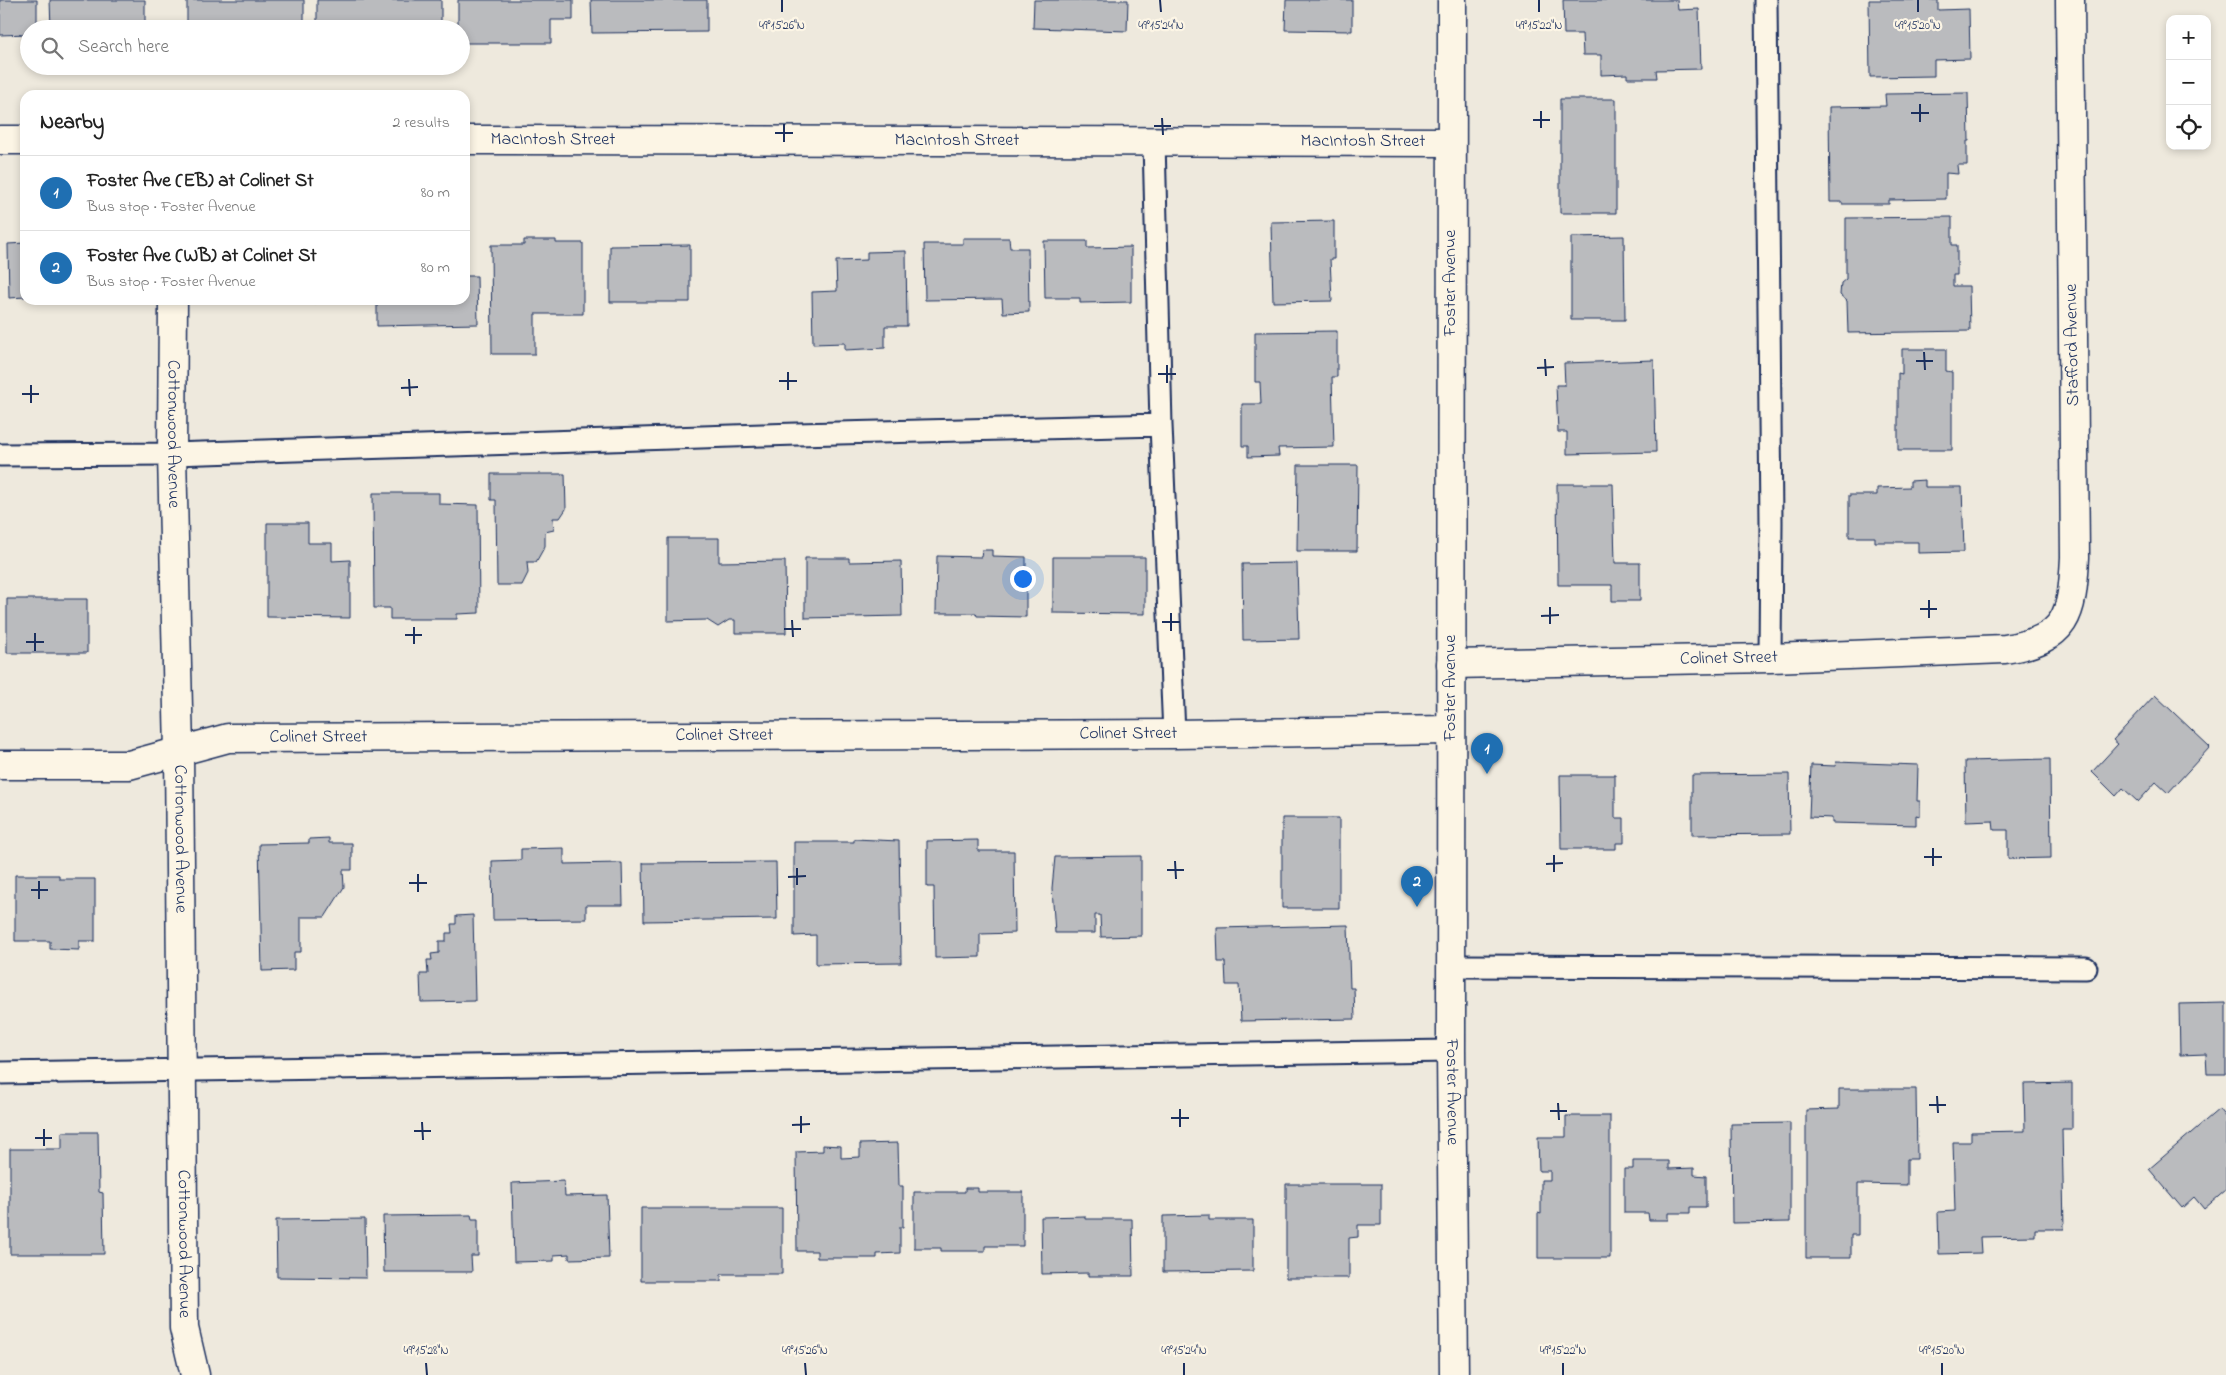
<!DOCTYPE html>
<meta charset="utf-8">
<style>
:root{--surface:#fff;--page:#f6f6f6;--text:#222;--muted:#767676;--line:#e0e0e0;--accent:#1f6fb2}
body{margin:0;font-family:"Indie Flower",sans-serif;background:var(--page);color:var(--text)}
.controls{position:absolute;right:15px;top:15px;display:grid;overflow:hidden;border-radius:10px;box-shadow:0 2px 8px #0003}
.controls button{width:45px;height:45px;display:grid;place-items:center;padding:0;border:0;border-bottom:1px solid var(--line);background:var(--surface);color:var(--text);font:25px sans-serif}
.you{position:absolute;left:1022px;top:578px;width:18px;height:18px;margin:-12px;border:4px solid #fff;border-radius:50%;background:#1a73e8;box-shadow:0 0 0 8px #1a73e833}
.badge{display:grid;place-items:center;width:32px;height:32px;border-radius:50%;background:var(--accent);color:#fff;font-size:16px;font-weight:700}
.pin{position:absolute;translate:-50% -41px;filter:drop-shadow(0 1px 2px #0008)}
.pin::after{content:'';position:absolute;top:26px;width:18px;height:15px;background:inherit;clip-path:polygon(0 0,100% 0,50% 100%)}
.list{margin:0;padding:0;list-style:none}
h2{display:flex;justify-content:space-between;align-items:center;height:65px;margin:0;padding:0 20px;font-size:21px}
h2 small{font-size:16px;font-weight:400;color:var(--muted)}
.list li{display:grid;grid-template-columns:32px 1fr auto;gap:15px;align-items:center;box-sizing:border-box;height:75px;padding:0 20px;border-top:1px solid var(--line)}
.list b{display:block;font-size:19px;white-space:nowrap}
.list p{margin:0;font-size:16px;white-space:nowrap;color:var(--muted)}
.list em{font-size:16px;font-style:normal;color:var(--muted)}
.icon{flex:none;width:28px;height:28px;fill:none;stroke:currentColor;stroke-width:2;stroke-linecap:round;stroke-linejoin:round}
.map{position:relative;flex:none;width:2226px;height:1375px;overflow:hidden}
.search{position:absolute;background:var(--surface);box-shadow:0 2px 8px #0003;left:20px;top:20px;width:450px;height:55px;display:flex;align-items:center;gap:12px;box-sizing:border-box;padding:0 18px;border-radius:28px;color:var(--muted);font-size:19px}
.panel{position:absolute;background:var(--surface);box-shadow:0 2px 8px #0003;left:20px;top:90px;width:450px;height:215px;border-radius:15px}
.map>svg:first-child{display:block}
.building{fill:#babbbe;stroke:#1b2f5e}
.lines{fill:none;stroke-linecap:round;stroke-linejoin:round}
.lane-casing{stroke:#1b2f5e;stroke-width:25}
.street-casing{stroke:#1b2f5e;stroke-width:31}
.secondary-casing{stroke:#1b2f5e;stroke-width:31}
.lane{stroke:#fcf5e5;stroke-width:21}
.street{stroke:#fcf5e5;stroke-width:28}
.secondary{stroke:#fcf5e5;stroke-width:28}
.ticks{fill:none;stroke:#1b2f5e;stroke-width:2}
.labels{text-anchor:middle;dominant-baseline:central;stroke-width:4.5;stroke-linejoin:round;paint-order:stroke}
.street-label{font-size:18px;fill:#1b2f5e;stroke:#fcf5e5}
.ticks-label{font-size:12px;text-anchor:middle;fill:#1b2f5e;stroke:#fcf5e5;stroke-width:4.5;stroke-linejoin:round;paint-order:stroke}
</style>
<div class="map">
<svg width="2226" height="1375" viewBox="0 0 2226 1375">
<rect width="100%" height="100%" fill="#eee9dd"/>
<filter id="ink" filterUnits="userSpaceOnUse"><feTurbulence type="fractalNoise" baseFrequency=".02" numOctaves="2"/><feDisplacementMap in="SourceGraphic" scale="10" xChannelSelector="R" yChannelSelector="G"/><feConvolveMatrix kernelMatrix="1 2 1 2 8 2 1 2 1" color-interpolation-filters="sRGB"/></filter>
<g filter="url(#ink)">
<path class="building" d="M 0,0 L 37,0 L 37,29 L 29,29 L 29,34 L 0,35 Z
M 50,0 L 145,0 L 145,29 L 51,29 Z
M 187,0 L 304,0 L 304,27 L 187,29 Z
M 317,0 L 441,0 L 441,29 L 317,29 Z
M 458,0 L 573,0 L 573,20 L 551,20 L 551,43 L 461,43 L 461,29 L 458,29 Z
M 591,0 L 707,0 L 707,32 L 592,33 Z
M 1034,0 L 1128,0 L 1127,31 L 1033,28 Z
M 1286,0 L 1352,0 L 1352,31 L 1285,30 Z
M 1563,0 L 1677,0 L 1678,10 L 1699,9 L 1701,69 L 1656,70 L 1657,78 L 1627,78 L 1627,74 L 1601,75 L 1601,55 L 1583,55 L 1582,34 L 1564,34 Z
M 1869,0 L 1938,0 L 1938,10 L 1969,9 L 1970,59 L 1934,60 L 1934,76 L 1870,77 Z
M 1968,93 L 1969,141 L 1967,141 L 1967,165 L 1957,165 L 1958,174 L 1946,173 L 1946,199 L 1889,200 L 1889,204 L 1842,204 L 1842,202 L 1830,202 L 1829,107 L 1886,106 L 1885,94 Z
M 1560,99 L 1616,99 L 1616,213 L 1560,213 Z
M 1952,217 L 1952,245 L 1957,245 L 1957,275 L 1953,275 L 1953,286 L 1969,286 L 1970,331 L 1848,333 L 1847,301 L 1840,295 L 1841,283 L 1846,279 L 1846,218 Z
M 1334,221 L 1334,259 L 1330,259 L 1332,301 L 1273,302 L 1271,222 Z
M 1624,236 L 1625,320 L 1571,320 L 1571,237 Z
M 963,238 L 1009,238 L 1010,248 L 1028,248 L 1029,312 L 1003,313 L 1002,299 L 925,300 L 924,244 L 963,244 Z
M 524,240 L 556,240 L 556,243 L 583,243 L 583,314 L 535,314 L 535,354 L 492,354 L 491,245 L 524,245 Z
M 1044,241 L 1087,241 L 1087,248 L 1131,247 L 1131,302 L 1080,303 L 1080,298 L 1045,298 Z
M 25,243 L 25,297 L 9,298 L 8,244 Z
M 690,245 L 690,302 L 610,302 L 610,246 Z
M 906,251 L 907,326 L 885,326 L 885,348 L 845,350 L 845,343 L 813,344 L 812,292 L 837,291 L 836,261 L 867,260 L 867,252 Z
M 465,276 L 477,276 L 478,324 L 377,326 L 377,300 L 465,300 Z
M 262,300 L 345,300 L 312,304 Z
M 1337,331 L 1337,377 L 1332,377 L 1334,447 L 1278,448 L 1279,456 L 1248,457 L 1248,446 L 1242,446 L 1242,404 L 1261,404 L 1260,382 L 1255,382 L 1255,332 Z
M 1902,349 L 1946,349 L 1946,371 L 1952,372 L 1952,450 L 1898,450 L 1898,373 L 1902,374 Z
M 1654,360 L 1656,452 L 1567,454 L 1567,432 L 1558,432 L 1556,385 L 1565,385 L 1564,363 Z
M 1298,465 L 1358,465 L 1357,551 L 1297,551 Z
M 491,474 L 565,474 L 566,509 L 560,518 L 553,518 L 554,530 L 545,532 L 545,546 L 536,562 L 527,562 L 528,573 L 522,585 L 497,585 L 496,500 L 491,500 Z
M 1925,480 L 1925,487 L 1962,487 L 1964,552 L 1918,553 L 1918,542 L 1875,542 L 1875,537 L 1849,537 L 1849,495 L 1877,495 L 1877,488 L 1910,487 L 1910,481 Z
M 1557,484 L 1613,484 L 1615,563 L 1640,563 L 1640,601 L 1612,601 L 1612,585 L 1558,585 Z
M 373,493 L 439,493 L 439,504 L 478,505 L 479,613 L 457,614 L 457,619 L 390,619 L 390,608 L 374,608 Z
M 267,523 L 308,523 L 308,543 L 332,543 L 332,561 L 350,560 L 350,618 L 267,617 Z
M 668,538 L 719,538 L 719,562 L 785,561 L 786,633 L 735,633 L 735,620 L 729,620 L 718,627 L 707,620 L 668,621 Z
M 982,550 L 992,550 L 992,556 L 1026,557 L 1026,617 L 977,616 L 976,613 L 936,613 L 937,556 L 981,557 Z
M 1053,557 L 1145,557 L 1145,614 L 1053,613 Z
M 805,558 L 849,558 L 849,562 L 901,561 L 902,616 L 805,618 Z
M 1297,563 L 1299,639 L 1243,640 L 1242,564 Z
M 7,599 L 87,599 L 87,653 L 7,653 Z
M 2155,695 L 2210,747 L 2168,793 L 2156,782 L 2138,802 L 2123,788 L 2116,796 L 2092,772 L 2118,744 L 2113,740 Z
M 2050,759 L 2051,858 L 2008,859 L 2008,830 L 1994,830 L 1993,821 L 1966,822 L 1965,761 Z
M 1836,762 L 1918,765 L 1917,801 L 1920,801 L 1920,816 L 1916,815 L 1916,825 L 1832,823 L 1832,818 L 1809,817 L 1811,765 L 1835,766 Z
M 1789,774 L 1790,834 L 1692,835 L 1692,775 Z
M 1560,775 L 1615,775 L 1615,818 L 1624,818 L 1624,843 L 1616,843 L 1616,849 L 1561,849 Z
M 1282,818 L 1339,818 L 1339,908 L 1282,908 Z
M 329,838 L 329,843 L 352,843 L 352,870 L 343,870 L 344,887 L 325,917 L 301,917 L 301,952 L 294,952 L 294,970 L 262,971 L 259,844 L 309,843 L 309,839 Z
M 854,839 L 899,841 L 901,963 L 816,964 L 816,935 L 794,936 L 794,842 L 854,842 Z
M 978,840 L 978,851 L 1014,851 L 1015,933 L 980,934 L 980,957 L 935,958 L 934,887 L 927,887 L 927,841 Z
M 564,848 L 564,864 L 622,863 L 623,905 L 586,905 L 586,919 L 493,920 L 492,861 L 521,860 L 521,849 Z
M 1141,856 L 1141,936 L 1101,937 L 1100,915 L 1095,915 L 1095,933 L 1055,933 L 1052,888 L 1055,857 Z
M 776,862 L 777,919 L 644,921 L 643,863 Z
M 15,875 L 59,875 L 59,879 L 95,879 L 95,941 L 79,941 L 79,950 L 50,949 L 50,941 L 15,941 Z
M 473,915 L 475,1001 L 421,1002 L 420,974 L 428,974 L 427,960 L 432,960 L 431,954 L 439,953 L 439,941 L 446,941 L 446,933 L 452,933 L 451,924 L 456,924 L 456,916 Z
M 1348,925 L 1350,988 L 1354,988 L 1355,1019 L 1241,1021 L 1239,985 L 1226,985 L 1225,962 L 1218,962 L 1217,928 Z
M 2226,1003 L 2226,1074 L 2207,1074 L 2206,1054 L 2180,1055 L 2179,1004 Z
M 2072,1083 L 2072,1129 L 2062,1129 L 2064,1229 L 2035,1229 L 2035,1236 L 1980,1237 L 1981,1253 L 1939,1254 L 1938,1212 L 1955,1211 L 1953,1142 L 1971,1142 L 1971,1132 L 2025,1131 L 2024,1084 Z
M 1839,1089 L 1916,1089 L 1917,1159 L 1907,1159 L 1907,1185 L 1858,1184 L 1858,1235 L 1851,1235 L 1851,1258 L 1806,1258 L 1806,1110 L 1839,1109 Z
M 2219,1109 L 2226,1118 L 2226,1190 L 2204,1209 L 2194,1197 L 2182,1208 L 2149,1169 Z
M 1566,1116 L 1610,1116 L 1610,1258 L 1538,1258 L 1538,1213 L 1541,1214 L 1541,1180 L 1550,1180 L 1550,1171 L 1539,1171 L 1538,1137 L 1566,1137 Z
M 1790,1123 L 1790,1222 L 1732,1223 L 1731,1124 Z
M 62,1132 L 98,1132 L 99,1192 L 103,1193 L 104,1254 L 10,1254 L 10,1149 L 62,1149 Z
M 898,1143 L 899,1186 L 903,1186 L 903,1227 L 900,1227 L 900,1253 L 877,1254 L 877,1258 L 817,1258 L 817,1251 L 797,1251 L 796,1152 L 823,1151 L 823,1145 L 841,1146 L 841,1158 L 860,1157 L 860,1144 Z
M 1633,1161 L 1669,1161 L 1669,1169 L 1694,1168 L 1694,1175 L 1706,1176 L 1706,1207 L 1690,1207 L 1690,1213 L 1668,1213 L 1668,1220 L 1649,1220 L 1648,1213 L 1624,1213 L 1624,1169 L 1633,1169 Z
M 564,1181 L 565,1196 L 607,1195 L 609,1258 L 569,1259 L 569,1254 L 554,1255 L 554,1261 L 514,1262 L 512,1183 Z
M 1286,1184 L 1381,1184 L 1381,1225 L 1358,1225 L 1358,1237 L 1349,1238 L 1349,1278 L 1286,1278 Z
M 965,1188 L 978,1188 L 978,1192 L 1023,1192 L 1023,1246 L 985,1246 L 985,1251 L 941,1251 L 941,1248 L 914,1248 L 914,1192 L 965,1192 Z
M 641,1208 L 782,1208 L 782,1274 L 721,1274 L 721,1281 L 641,1281 Z
M 471,1215 L 472,1219 L 478,1219 L 478,1256 L 471,1256 L 472,1272 L 384,1272 L 383,1216 Z
M 1209,1215 L 1209,1220 L 1253,1220 L 1253,1271 L 1163,1272 L 1163,1216 Z
M 1085,1216 L 1085,1219 L 1132,1219 L 1133,1276 L 1088,1276 L 1088,1273 L 1042,1274 L 1041,1217 Z
M 365,1219 L 366,1278 L 277,1277 L 276,1220 Z"/>
<g class="lines">
<defs>
<path id="lane" d="M 1766,0 L 1771,522 L 1770,658
M 1154,141 L 1161,425 L 1174,734
M 0,455 L 172,454 L 797,434 L 1161,425
M 1452,966 L 2086,968
M 0,1073 L 1451,1051"/>
<g id="street">
<path d="M 0,140 L 25,140"/>
<path id="s1" d="M 465,140 L 1451,142"/>
<path id="s2" d="M 173,300 L 172,454 L 179,751 L 184,1328 L 195,1375"/>
<path id="s3" d="M 1451,664 L 1770,658 L 2005,649 C 2068,639 2072,616 2075,557 L 2070,0"/>
<path id="s4" d="M 0,765 L 129,765 L 228,738 L 1174,734 L 1450,730"/>
</g>
<g id="secondary">
<path id="s5" d="M 1452,0 L 1451,1051 L 1454,1375"/>
</g>
</defs>
<use href="#lane" class="lane-casing"/>
<use href="#street" class="street-casing"/>
<use href="#secondary" class="secondary-casing"/>
<use href="#lane" class="lane"/>
<use href="#street" class="street"/>
<use href="#secondary" class="secondary"/>
</g>
</g>
<path class="ticks" d="M 782,0 L 782,12M 1160,0 L 1161,12M 1539,0 L 1539,12M 1918,0 L 1918,12M 1920,104 L 1920,122M 1541,111 L 1541,128M 1911,113 L 1929,113M 1162,118 L 1163,135M 1533,120 L 1550,120M 784,124 L 784,142M 1154,126 L 1171,126M 775,133 L 793,133M 1924,352 L 1925,370M 1545,359 L 1546,376M 1916,361 L 1933,361M 1167,365 L 1167,383M 1537,368 L 1554,367M 788,372 L 788,390M 1158,374 L 1176,374M 409,379 L 410,396M 779,381 L 797,381M 31,385 L 31,403M 401,388 L 418,387M 22,394 L 39,394M 1929,600 L 1929,618M 1550,607 L 1550,624M 1920,609 L 1937,609M 1171,613 L 1171,631M 1541,616 L 1559,615M 792,620 L 793,637M 1162,622 L 1180,622M 414,627 L 414,644M 784,629 L 801,629M 35,633 L 35,651M 405,635 L 422,635M 26,642 L 44,642M 1933,848 L 1933,866M 1554,855 L 1554,872M 1924,857 L 1942,857M 1175,861 L 1176,879M 1546,864 L 1563,863M 797,868 L 797,885M 1167,870 L 1184,870M 418,874 L 418,892M 788,877 L 806,876M 39,881 L 39,899M 409,883 L 427,883M 31,890 L 48,890M 1937,1096 L 1938,1113M 1558,1103 L 1559,1120M 1929,1105 L 1946,1105M 1180,1109 L 1180,1127M 1550,1111 L 1567,1111M 801,1116 L 801,1133M 1171,1118 L 1189,1118M 422,1122 L 423,1140M 792,1125 L 810,1124M 44,1129 L 44,1146M 414,1131 L 431,1131M 35,1138 L 52,1138M 426,1363 L 427,1375M 805,1363 L 806,1375M 1184,1363 L 1184,1375M 1563,1363 L 1563,1375M 1942,1363 L 1942,1375"/>
<g class="labels">
<g class="street-label">
<text stroke="none"><textPath href="#s1" startOffset="88">MacIntosh Street</textPath></text>
<text stroke="none"><textPath href="#s1" startOffset="492">MacIntosh Street</textPath></text>
<text stroke="none"><textPath href="#s1" startOffset="898">MacIntosh Street</textPath></text>
<text transform="translate(1451 283) rotate(-90)">Foster Avenue</text>
<text transform="translate(2073 345) rotate(-91)">Stafford Avenue</text>
<text stroke="none"><textPath href="#s2" startOffset="134">Cottonwood Avenue</textPath></text>
<text stroke="none"><textPath href="#s3" startOffset="278">Colinet Street</textPath></text>
<text transform="translate(1451 688) rotate(-90)">Foster Avenue</text>
<text stroke="none"><textPath href="#s4" startOffset="1132">Colinet Street</textPath></text>
<text stroke="none"><textPath href="#s4" startOffset="728">Colinet Street</textPath></text>
<text stroke="none"><textPath href="#s4" startOffset="322">Colinet Street</textPath></text>
<text stroke="none"><textPath href="#s2" startOffset="539">Cottonwood Avenue</textPath></text>
<text stroke="none"><textPath href="#s5" startOffset="1092">Foster Avenue</textPath></text>
<text stroke="none"><textPath href="#s2" startOffset="944">Cottonwood Avenue</textPath></text>
</g>
</g>
<g class="ticks-label">
<text x="782" y="29">49°15'26"N</text>
<text x="1161" y="29">49°15'24"N</text>
<text x="1539" y="29">49°15'22"N</text>
<text x="1918" y="29">49°15'20"N</text>
<text x="426" y="1354">49°15'28"N</text>
<text x="805" y="1354">49°15'26"N</text>
<text x="1184" y="1354">49°15'24"N</text>
<text x="1563" y="1354">49°15'22"N</text>
<text x="1942" y="1354">49°15'20"N</text>
</g>
</svg>
<div class="controls">
<button>+</button>
<button>−</button>
<button><svg class="icon" aria-label="locate" viewBox="0 0 24 24"><circle cx="12" cy="12" r="6"/><path d="M12 2v4M12 18v4M2 12h4M18 12h4"/></svg></button>
</div>
<div class="you"></div>
<div class="pin badge" style="left:1487px;top:774px">1</div>
<div class="pin badge" style="left:1417px;top:907px">2</div>
<div class="search"><svg class="icon" aria-label="search" viewBox="0 0 24 24"><circle cx="10" cy="10" r="6"/><path d="M15 15l6 6"/></svg>Search here</div>
<section class="panel">
<h2>Nearby<small>2 results</small></h2>
<ul class="list">
<li><span class="badge">1</span><div><b>Foster Ave (EB) at Colinet St</b><p>Bus stop · Foster Avenue</p></div><em>80 m</em></li>
<li><span class="badge">2</span><div><b>Foster Ave (WB) at Colinet St</b><p>Bus stop · Foster Avenue</p></div><em>80 m</em></li>
</ul>
</section>
</div>
